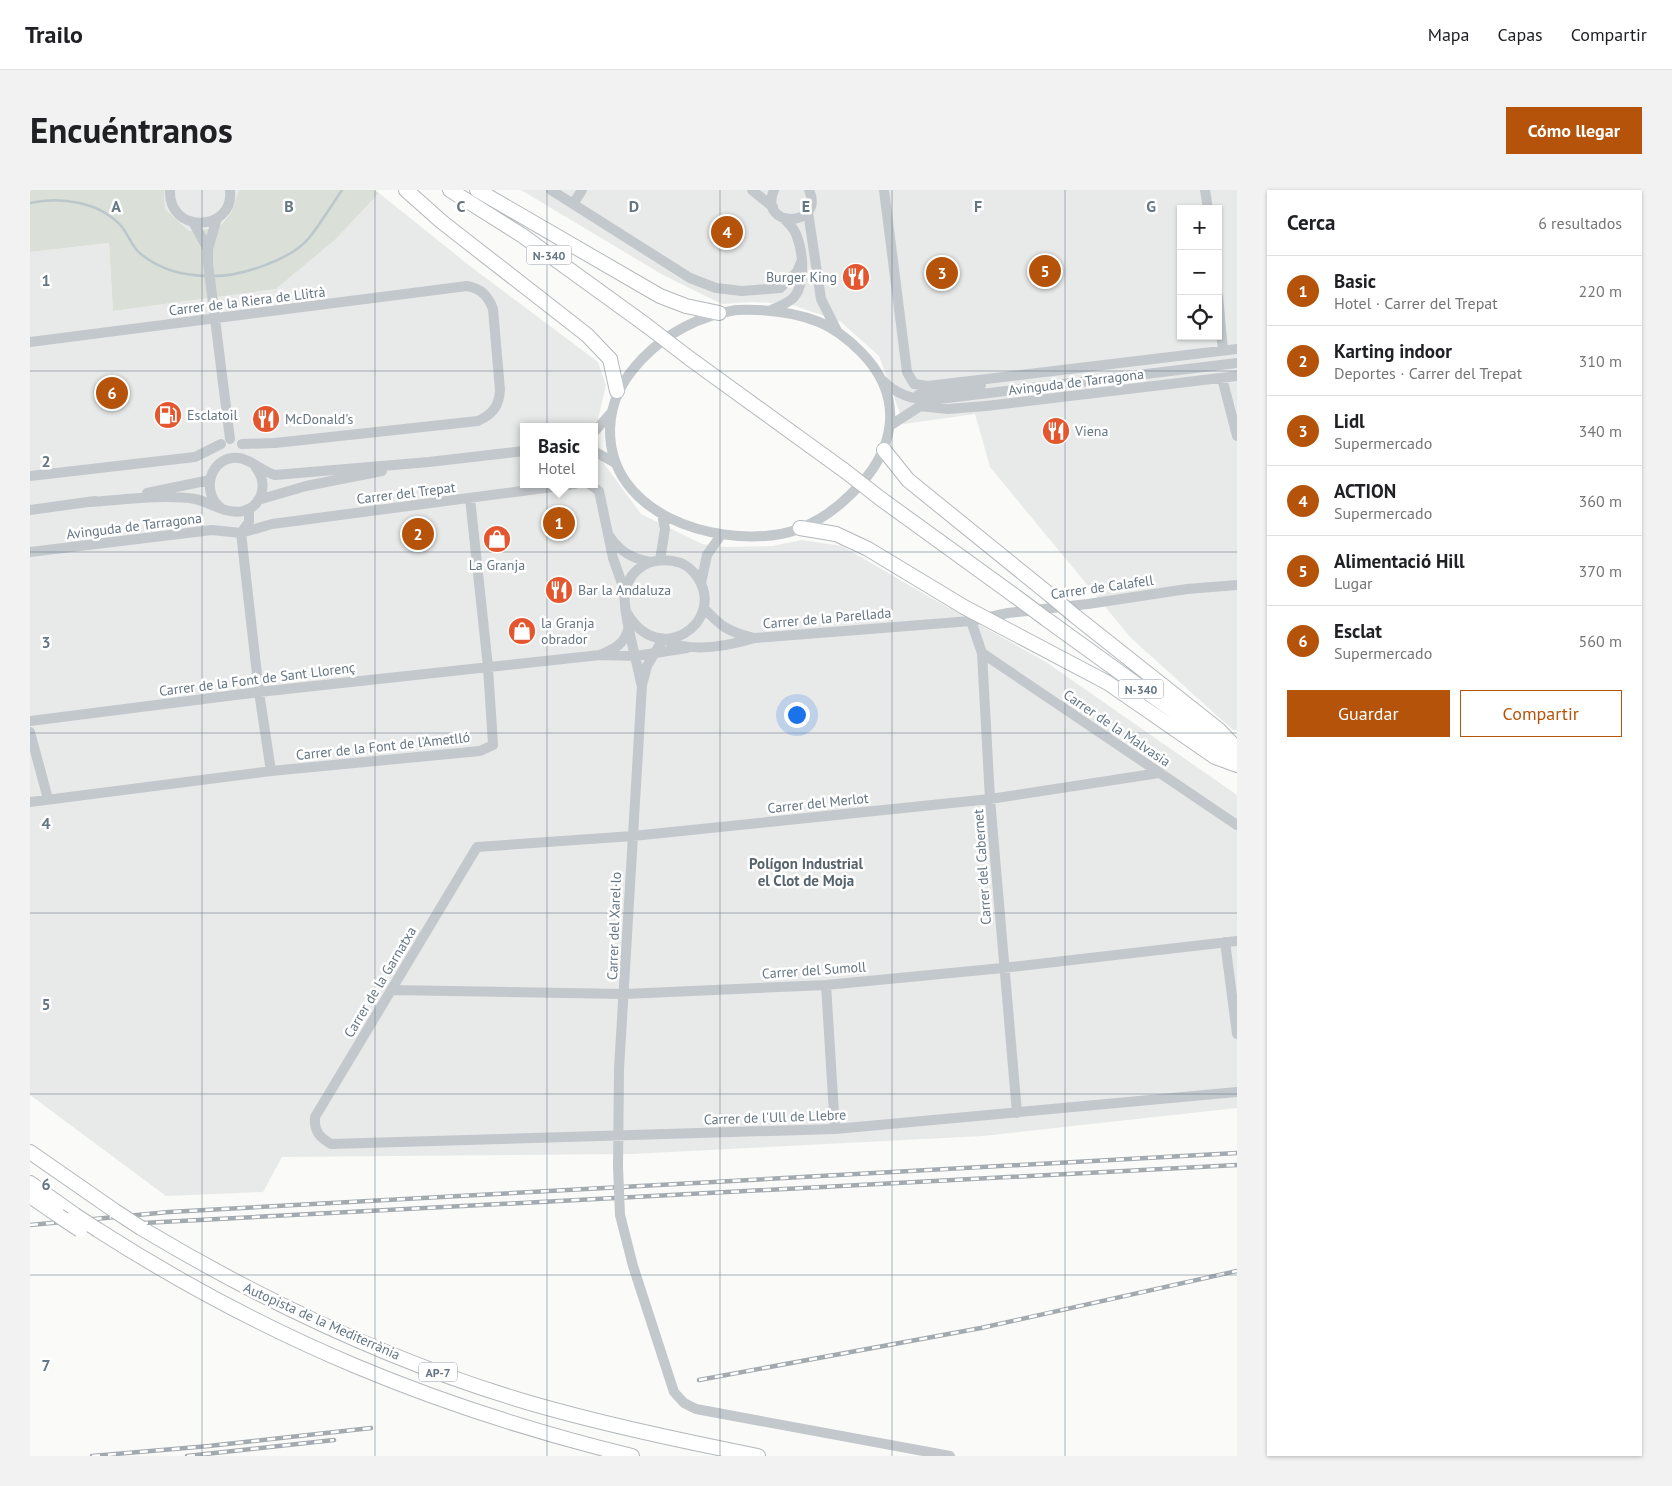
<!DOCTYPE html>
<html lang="es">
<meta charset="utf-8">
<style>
:root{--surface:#fff;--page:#f2f2f2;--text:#202124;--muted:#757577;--line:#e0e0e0;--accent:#b45309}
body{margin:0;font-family:"PT Sans",sans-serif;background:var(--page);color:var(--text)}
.controls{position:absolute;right:15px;top:15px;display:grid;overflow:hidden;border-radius:0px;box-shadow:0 1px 4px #0004}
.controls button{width:45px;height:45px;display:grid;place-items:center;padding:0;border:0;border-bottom:1px solid var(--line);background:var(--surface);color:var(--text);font:25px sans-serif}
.you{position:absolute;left:766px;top:524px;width:18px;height:18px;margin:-12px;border:4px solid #fff;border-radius:50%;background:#1a73e8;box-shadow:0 0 0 8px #1a73e833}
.badge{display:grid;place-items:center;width:32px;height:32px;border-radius:50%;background:var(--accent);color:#fff;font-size:16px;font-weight:700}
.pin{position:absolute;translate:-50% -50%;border:2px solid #fff;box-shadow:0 1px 5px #0006}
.popup{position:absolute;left:490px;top:233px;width:78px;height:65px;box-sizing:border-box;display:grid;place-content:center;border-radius:0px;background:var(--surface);filter:drop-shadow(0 1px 4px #0005);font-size:16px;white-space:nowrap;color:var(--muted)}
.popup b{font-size:19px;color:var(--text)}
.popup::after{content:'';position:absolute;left:50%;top:100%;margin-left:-10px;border:10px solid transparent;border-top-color:var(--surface)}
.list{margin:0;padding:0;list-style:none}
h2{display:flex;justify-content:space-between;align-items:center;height:65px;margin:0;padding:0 20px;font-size:21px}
h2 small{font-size:16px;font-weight:400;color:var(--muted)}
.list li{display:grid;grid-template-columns:32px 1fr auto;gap:15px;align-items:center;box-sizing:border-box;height:70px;padding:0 20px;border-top:1px solid var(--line)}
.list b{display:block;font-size:19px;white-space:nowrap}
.list p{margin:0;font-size:16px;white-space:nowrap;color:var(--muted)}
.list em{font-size:16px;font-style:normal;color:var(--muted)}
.actions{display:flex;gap:10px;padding:15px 20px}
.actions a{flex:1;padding:11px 0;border:1px solid var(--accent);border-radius:0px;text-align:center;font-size:18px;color:var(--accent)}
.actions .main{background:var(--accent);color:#fff}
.icon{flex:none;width:28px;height:28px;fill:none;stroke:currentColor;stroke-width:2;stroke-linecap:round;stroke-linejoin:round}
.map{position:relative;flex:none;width:1207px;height:1266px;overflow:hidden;border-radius:0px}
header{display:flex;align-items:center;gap:30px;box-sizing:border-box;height:70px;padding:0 25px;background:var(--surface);border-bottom:1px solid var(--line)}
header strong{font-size:24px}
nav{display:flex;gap:28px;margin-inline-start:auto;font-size:18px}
.intro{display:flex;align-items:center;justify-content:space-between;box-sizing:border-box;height:120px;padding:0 30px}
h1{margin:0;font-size:35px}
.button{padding:12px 22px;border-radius:0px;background:var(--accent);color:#fff;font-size:18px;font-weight:700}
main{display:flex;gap:30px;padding:0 30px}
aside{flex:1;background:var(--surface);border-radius:0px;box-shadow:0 1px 4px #0004}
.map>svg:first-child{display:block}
.built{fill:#e8e9e9;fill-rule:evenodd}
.green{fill:#dadfd7}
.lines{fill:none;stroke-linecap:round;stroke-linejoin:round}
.stream{stroke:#bbc7cb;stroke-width:2.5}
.highway-casing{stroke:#b4b9bd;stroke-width:16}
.minor{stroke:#c3c8cc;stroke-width:10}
.highway{stroke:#fff;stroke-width:14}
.rail-casing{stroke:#a2aab0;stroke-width:4.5}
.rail{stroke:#fff;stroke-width:2.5;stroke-dasharray:8;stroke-linecap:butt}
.highway-bridge-casing{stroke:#b4b9bd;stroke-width:16;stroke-linecap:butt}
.minor-bridge{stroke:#c3c8cc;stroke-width:10}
.highway-bridge{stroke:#fff;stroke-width:14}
.grid{fill:none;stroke:#657683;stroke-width:1;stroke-opacity:0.55}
.labels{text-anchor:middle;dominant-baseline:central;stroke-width:5;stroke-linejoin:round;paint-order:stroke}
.shield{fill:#fff;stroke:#939fa8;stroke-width:1}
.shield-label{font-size:12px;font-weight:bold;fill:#657683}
.poi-label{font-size:14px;fill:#657683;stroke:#fff;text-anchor:start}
.street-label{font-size:14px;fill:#657683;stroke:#fff}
.neighbourhood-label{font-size:15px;font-weight:bold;fill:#57646e;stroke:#fff}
.grid-label{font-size:16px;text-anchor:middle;font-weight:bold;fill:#657683;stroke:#fff;stroke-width:5;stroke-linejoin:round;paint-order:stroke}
</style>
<header>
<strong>Trailo</strong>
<nav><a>Mapa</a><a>Capas</a><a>Compartir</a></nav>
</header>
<div class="intro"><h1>Encuéntranos</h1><a class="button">Cómo llegar</a></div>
<main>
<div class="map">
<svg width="1207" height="1266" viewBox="0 0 1207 1266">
<rect width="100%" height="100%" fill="#fafaf8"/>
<path class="built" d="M 134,0 L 209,0 L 201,23 L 187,38 L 159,41 L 135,19 Z
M 491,0 L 1207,0 L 1207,540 L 1203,540 L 1101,448 L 960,277 L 945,224 L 874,234 L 849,166 L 811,132 L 760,114 L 722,112 L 692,114 L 633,85 ZM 1151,19 L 1188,19 L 1188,146 L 1151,146 Z
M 349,3 L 440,76 L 568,172 L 576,195 L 567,234 L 570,268 L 611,324 L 672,354 L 696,357 L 742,356 L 772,350 L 812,356 L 896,405 L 1016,472 L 1207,605 L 1207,918 L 953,946 L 602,964 L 252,967 L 233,1002 L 136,1006 L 0,905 L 0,62 L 79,53 L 83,121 L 246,99 L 306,49 ZM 494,237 L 564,237 L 564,294 L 494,294 Z"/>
<path class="green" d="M 0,0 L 134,0 L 135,19 L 159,41 L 188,38 L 201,23 L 209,0 L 344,0 L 349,3 L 306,49 L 246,99 L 83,121 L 79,53 L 0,62 Z"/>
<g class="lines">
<path class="stream" d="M 0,13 C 30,6 71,12 92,37 C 99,46 103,59 112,65 C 132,80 151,85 176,86
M 181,86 C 209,87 261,70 279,48 C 291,33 301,16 312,0"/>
<defs>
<path id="highway" d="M 376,0 L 412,32 L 557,145 L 580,169 L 587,201
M 420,0 L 493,46 L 616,135
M 447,0 L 630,106 L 656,116 L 689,123
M 659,168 L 815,281
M 854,260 L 878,290 L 1020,405
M 851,309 L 985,406
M 770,338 L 806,344 L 838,359 L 934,417
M 1045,426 L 1189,540 L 1207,559
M 1016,429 L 1207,567
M 970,436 L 1078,493 L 1185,567 L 1207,575
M 0,962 L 85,1021
M 0,993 L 45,1025
M 0,1006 L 29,1026
M 111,1038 C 233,1111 363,1173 500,1213 C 575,1235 652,1251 728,1266
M 68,1040 C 238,1149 406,1218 602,1266"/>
</defs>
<use href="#highway" class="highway-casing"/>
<path class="minor" d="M 140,0 C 138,45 205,42 200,0
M 521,0 L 660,88 L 686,98 L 712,101 L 750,98 L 767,82 L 771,72
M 722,0 L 743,17
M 744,0 C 727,39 796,38 779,0
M 854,0 L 877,182 L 884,194 L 898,196 L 1207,159
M 1175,0 L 1178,19
M 543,14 L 552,0
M 778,22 L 791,109 L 807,141
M 187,28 L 178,59 L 178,73 L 200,249
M 163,32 L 178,59
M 1188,106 L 1193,160
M 706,120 C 734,119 762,121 789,132 C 804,138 819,150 831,162 C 877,209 865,263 820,305 C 802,323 777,339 751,344 C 682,356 579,324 580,239 C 581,210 593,189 612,169 C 639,141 669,126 706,120 Z
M 741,120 C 748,117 756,114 762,109 C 777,95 773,61 766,44 C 763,37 759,33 754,29
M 0,152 L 437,96 C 452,99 458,106 463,119 L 470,200 C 469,216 463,224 448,231 L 245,253 L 212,254
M 1192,188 L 1207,246
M 852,190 C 866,204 882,210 901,210 L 1207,173
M 888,205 L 951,195
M 889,216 L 918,219 L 956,216 L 1207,186
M 861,235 L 895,213
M 564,242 L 581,223
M 564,261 L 585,273
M 0,286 L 165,267 L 191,254
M 559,294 L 569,301 L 583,368 L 595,402
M 117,303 L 180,290
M 228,310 L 276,296 L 352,281
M 60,312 C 91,310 135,304 165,309 C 180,312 197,325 213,321 C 233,316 238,293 226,278
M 191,318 C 170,302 180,265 209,268 C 220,269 232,281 245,285 L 399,272 L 494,261
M 0,320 L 65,311
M 211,343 L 229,502 L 241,581
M 211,343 L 219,332 L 219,319
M 580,347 C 590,362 603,369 621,372
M 0,362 L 182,340 L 211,343 L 242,334 L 545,294
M 630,370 L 635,339 L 632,324
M 671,393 L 677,365 L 691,345
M 674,418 C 691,437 699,442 724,448
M 597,423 C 629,479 696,432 668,388 C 664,382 658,376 651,373 C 638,369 626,369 614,375 C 604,381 597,391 595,402 C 592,420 607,472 611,493
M 941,431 L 952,463 L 960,609 L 987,923
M 636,450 C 661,464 698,456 725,448 L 941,431 L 978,423 L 1058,414 L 1157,399 L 1207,395
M 952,463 L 1207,635
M 570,465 C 585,459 596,453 599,436
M 0,531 L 229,502 L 570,465 L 606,466 L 657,458
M 0,542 L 18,609
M 1129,583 L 960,609 L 603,646 L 447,657 L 285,927 C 284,941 289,947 301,954 L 805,939 L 1207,902
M 0,612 L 241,581 L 450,561 L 463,555 L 458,477 L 440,308
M 1195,752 L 1207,844
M 796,795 L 805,939
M 361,800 L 595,804 L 796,795 L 973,778 L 1207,751
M 588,977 L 589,879 L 612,495 L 617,476 L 633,449
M 590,1025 L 603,1076 L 644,1202 L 654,1213 L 666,1219 L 920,1266"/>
<use href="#highway" class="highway"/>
<defs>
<path id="rail" d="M 94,1034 L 1207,975
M 0,1035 L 139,1022 L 1207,963
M 669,1190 L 951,1138 L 1207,1081
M 62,1266 L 179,1256 L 341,1238
M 157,1266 L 304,1250"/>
</defs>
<use href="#rail" class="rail-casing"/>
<use href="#rail" class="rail"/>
<defs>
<path id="highway-bridge" d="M 616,135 L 659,168
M 815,281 L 851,309
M 1020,405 L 1045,426
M 985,406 L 1016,429
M 934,417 L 970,436
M 85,1021 L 111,1038
M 45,1025 L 68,1040
M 29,1026 L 50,1040"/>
</defs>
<use href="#highway-bridge" class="highway-bridge-casing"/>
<path class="minor-bridge" d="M 588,977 L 590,1025"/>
<use href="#highway-bridge" class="highway-bridge"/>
</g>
<path class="grid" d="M 172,0 L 172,1266M 345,0 L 345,1266M 517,0 L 517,1266M 690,0 L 690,1266M 862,0 L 862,1266M 1035,0 L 1035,1266M 0,181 L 1207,181M 0,362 L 1207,362M 0,543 L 1207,543M 0,723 L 1207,723M 0,904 L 1207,904M 0,1085 L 1207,1085"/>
<defs>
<symbol id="restaurant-disc" viewBox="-11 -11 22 22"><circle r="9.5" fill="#e4572e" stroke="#fff"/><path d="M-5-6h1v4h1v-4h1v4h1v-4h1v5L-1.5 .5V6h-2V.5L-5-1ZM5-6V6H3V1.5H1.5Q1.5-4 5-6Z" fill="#fff"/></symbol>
<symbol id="fuel-disc" viewBox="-11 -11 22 22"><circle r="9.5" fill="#e4572e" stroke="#fff"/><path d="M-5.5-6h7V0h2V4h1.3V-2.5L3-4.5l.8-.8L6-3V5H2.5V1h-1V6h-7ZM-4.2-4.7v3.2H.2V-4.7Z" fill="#fff"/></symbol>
<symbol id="shop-disc" viewBox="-11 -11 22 22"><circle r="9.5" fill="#e4572e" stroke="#fff"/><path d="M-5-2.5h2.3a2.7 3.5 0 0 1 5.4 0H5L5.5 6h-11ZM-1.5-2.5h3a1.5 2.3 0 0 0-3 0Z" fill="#fff"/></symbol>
</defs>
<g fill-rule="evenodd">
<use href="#restaurant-disc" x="810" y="71" width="32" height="32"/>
<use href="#fuel-disc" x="122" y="209" width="32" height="32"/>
<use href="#restaurant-disc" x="220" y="213" width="32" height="32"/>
<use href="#restaurant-disc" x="1010" y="225" width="32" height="32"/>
<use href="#shop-disc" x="451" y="333" width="32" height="32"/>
<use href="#restaurant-disc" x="513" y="384" width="32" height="32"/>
<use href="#shop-disc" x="476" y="425" width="32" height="32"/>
</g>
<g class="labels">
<g class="shield">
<rect x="496.5" y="55.5" width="45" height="19" rx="4"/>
<rect x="1088.5" y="489.5" width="45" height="19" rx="4"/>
<rect x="389" y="1172.5" width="38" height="19" rx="4"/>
</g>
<g class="shield-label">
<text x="519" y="65">N-340</text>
<text x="1111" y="499">N-340</text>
<text x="408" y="1182">AP-7</text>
</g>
<g class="poi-label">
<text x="807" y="87" text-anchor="end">Burger King</text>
<text x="157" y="225">Esclatoil</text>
<text x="255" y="229">McDonald's</text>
<text x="1045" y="241">Viena</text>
<text x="467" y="375" text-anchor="middle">La Granja</text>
<text x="548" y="400">Bar la Andaluza</text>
<text x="511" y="433">la Granja<tspan x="511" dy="16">obrador</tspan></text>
</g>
<g class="street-label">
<text transform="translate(217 111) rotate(-7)">Carrer de la Riera de Llitrà</text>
<text transform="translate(1046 192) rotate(-7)">Avinguda de Tarragona</text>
<text transform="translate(376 303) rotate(-7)">Carrer del Trepat</text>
<text transform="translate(104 336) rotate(-7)">Avinguda de Tarragona</text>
<text transform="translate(1072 397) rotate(-8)">Carrer de Calafell</text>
<text transform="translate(797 428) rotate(-5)">Carrer de la Parellada</text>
<text transform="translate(227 489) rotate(-7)">Carrer de la Font de Sant Llorenç</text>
<text transform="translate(1087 538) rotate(34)">Carrer de la Malvasia</text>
<text transform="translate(353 556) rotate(-6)">Carrer de la Font de l'Ametlló</text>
<text transform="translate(788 613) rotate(-6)">Carrer del Merlot</text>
<text transform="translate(952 677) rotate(-94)">Carrer del Cabernet</text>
<text transform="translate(584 736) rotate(-88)">Carrer del Xarel·lo</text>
<text transform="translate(784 780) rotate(-4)">Carrer del Sumoll</text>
<text transform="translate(350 792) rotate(-59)">Carrer de la Garnatxa</text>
<text transform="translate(745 927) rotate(-2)">Carrer de l'Ull de Llebre</text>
<text transform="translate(292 1131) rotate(24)">Autopista de la Mediterrània</text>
</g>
<g class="neighbourhood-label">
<text x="776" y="673">Polígon Industrial<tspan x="776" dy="17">el Clot de Moja</tspan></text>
</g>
</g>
<g class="grid-label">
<text x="86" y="22">A</text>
<text x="259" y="22">B</text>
<text x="431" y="22">C</text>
<text x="604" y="22">D</text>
<text x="776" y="22">E</text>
<text x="948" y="22">F</text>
<text x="1121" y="22">G</text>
<text x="16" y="96">1</text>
<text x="16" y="277">2</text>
<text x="16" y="458">3</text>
<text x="16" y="639">4</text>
<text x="16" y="820">5</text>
<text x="16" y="1000">6</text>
<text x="16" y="1181">7</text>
</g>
</svg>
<div class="controls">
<button>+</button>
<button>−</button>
<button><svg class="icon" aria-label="locate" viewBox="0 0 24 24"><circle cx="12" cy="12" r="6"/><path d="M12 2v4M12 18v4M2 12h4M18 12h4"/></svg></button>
</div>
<div class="you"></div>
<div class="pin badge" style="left:529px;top:333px">1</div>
<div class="popup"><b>Basic</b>Hotel</div>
<div class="pin badge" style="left:388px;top:344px">2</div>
<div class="pin badge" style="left:912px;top:83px">3</div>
<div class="pin badge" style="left:697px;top:42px">4</div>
<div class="pin badge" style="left:1015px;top:81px">5</div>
<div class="pin badge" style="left:82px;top:203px">6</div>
</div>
<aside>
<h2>Cerca<small>6 resultados</small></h2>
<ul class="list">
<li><span class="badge">1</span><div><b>Basic</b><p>Hotel · Carrer del Trepat</p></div><em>220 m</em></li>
<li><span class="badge">2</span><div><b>Karting indoor</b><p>Deportes · Carrer del Trepat</p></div><em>310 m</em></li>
<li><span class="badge">3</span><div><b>Lidl</b><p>Supermercado</p></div><em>340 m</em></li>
<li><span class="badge">4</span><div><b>ACTION</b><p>Supermercado</p></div><em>360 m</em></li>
<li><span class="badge">5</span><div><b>Alimentació Hill</b><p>Lugar</p></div><em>370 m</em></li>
<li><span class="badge">6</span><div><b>Esclat</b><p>Supermercado</p></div><em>560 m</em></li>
</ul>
<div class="actions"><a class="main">Guardar</a><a>Compartir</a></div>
</aside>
</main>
